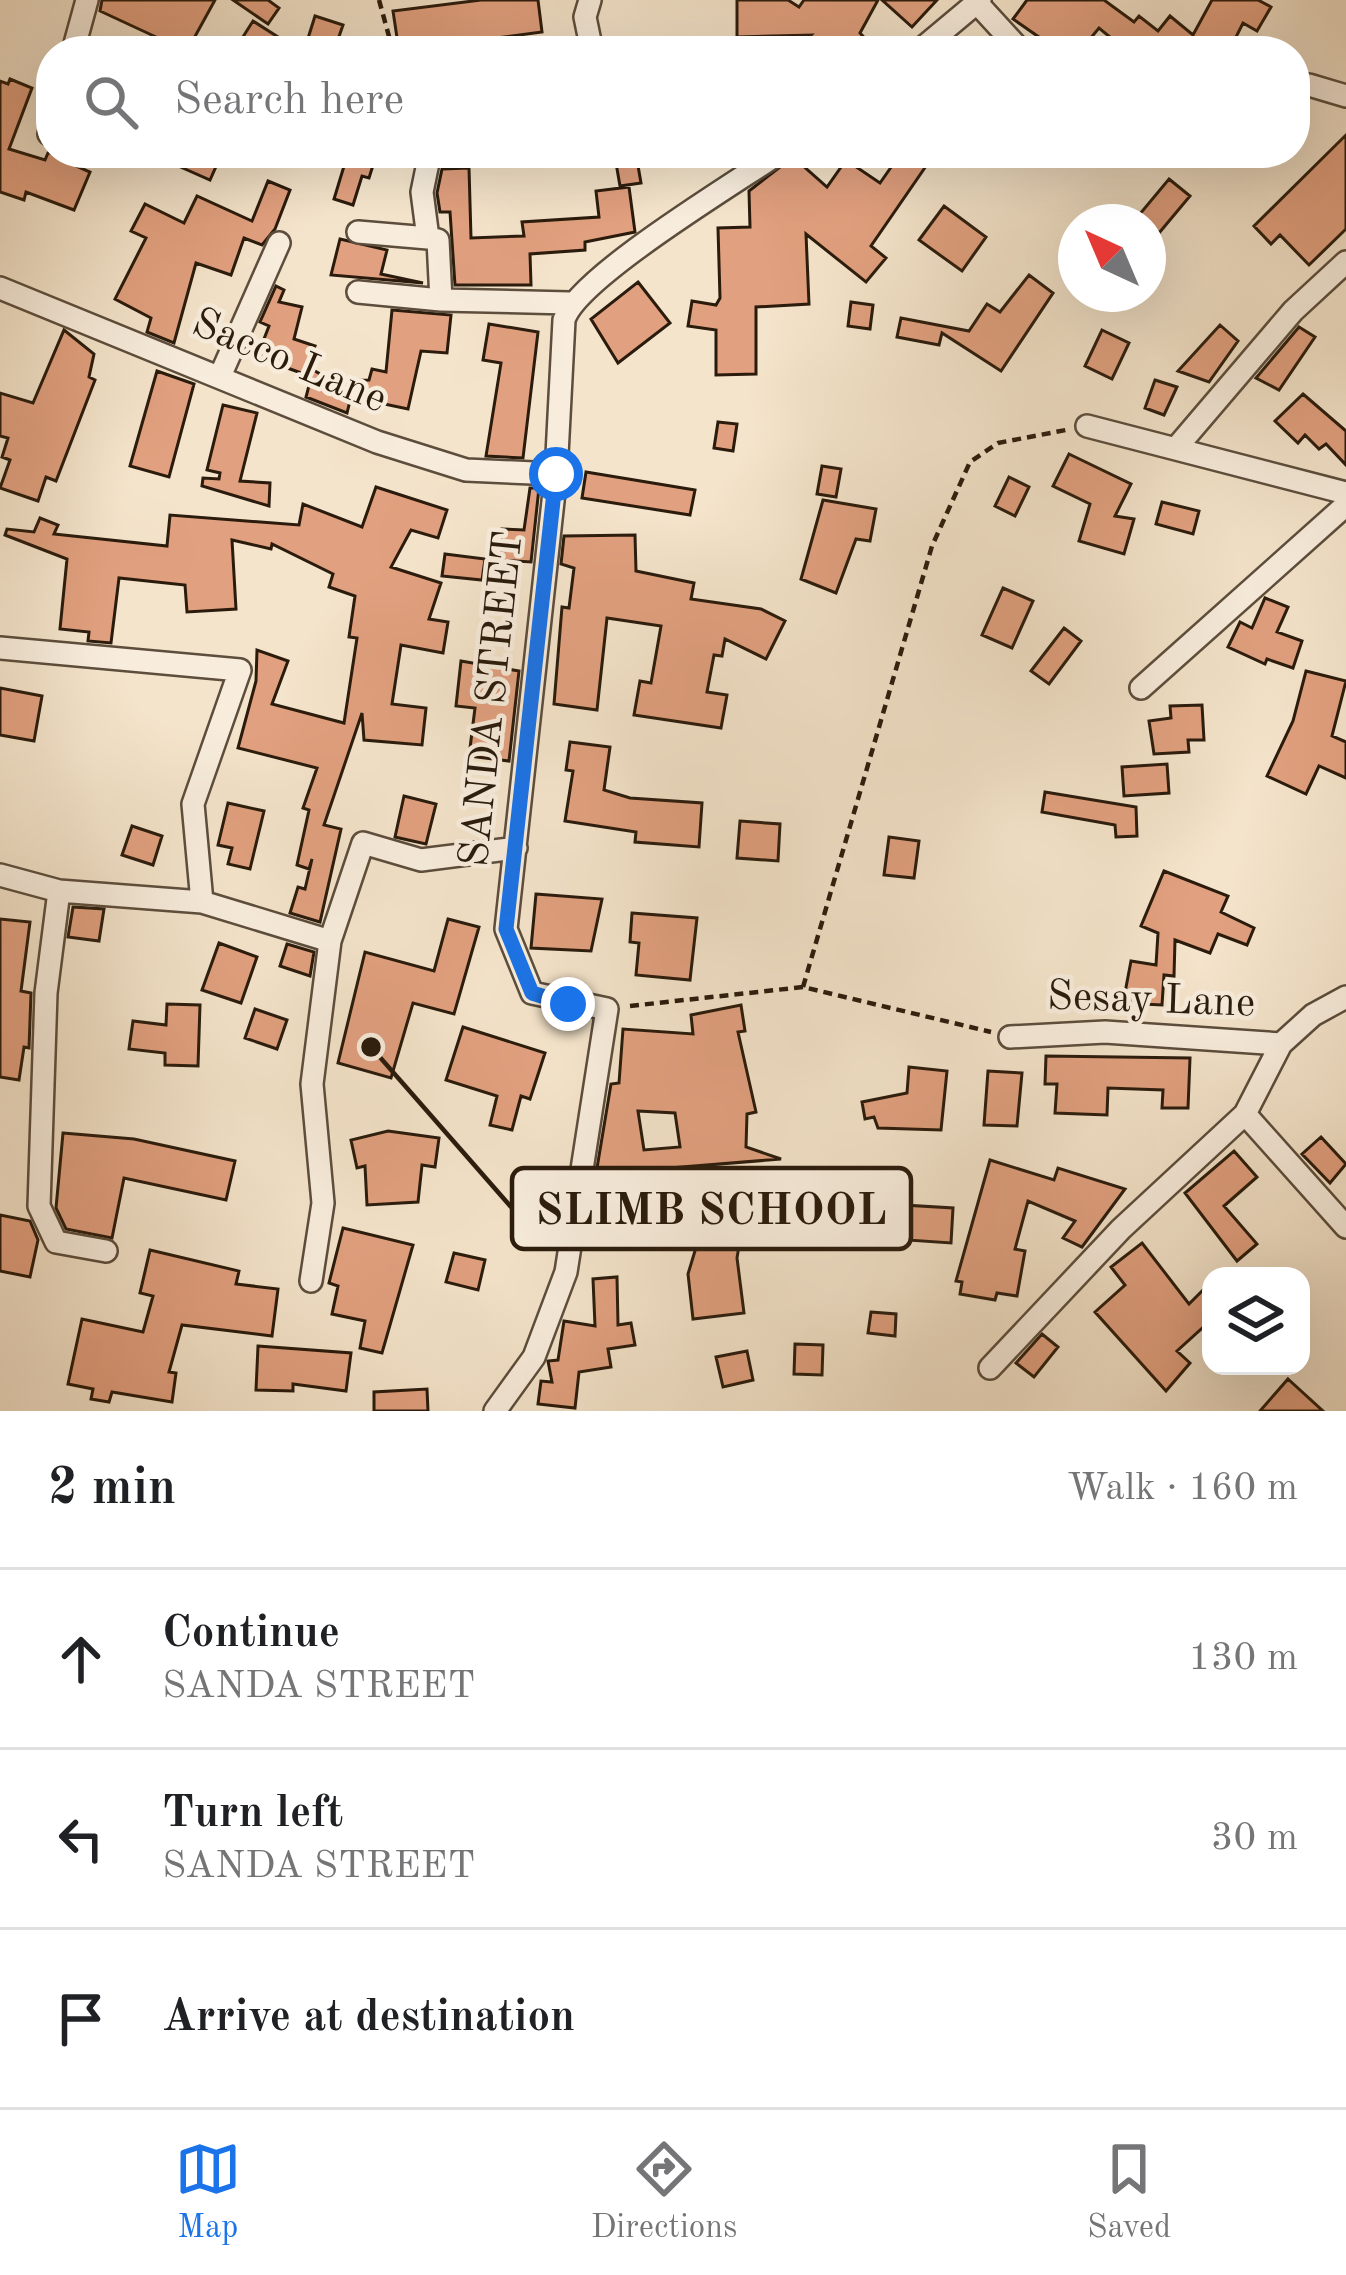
<!DOCTYPE html>
<meta charset="utf-8">
<style>
:root{--surface:#fff;--page:#f2f2f2;--text:#202124;--muted:#757577;--line:#e0e0e0;--accent:#1a73e8}
body{margin:0;font-family:"Old Standard TT",serif;background:var(--page);color:var(--text)}
.controls{position:absolute;right:36px;bottom:36px;display:grid;overflow:hidden;border-radius:24px;box-shadow:0 12px 48px #0002}
.controls button{width:108px;height:108px;display:grid;place-items:center;padding:0;border:0;border-bottom:3px solid var(--line);background:var(--surface);color:var(--text);font:60px sans-serif}
.compass{position:absolute;left:1058px;top:204px;width:108px;height:108px;border-radius:50%;background:var(--surface);box-shadow:0 12px 48px #0002;rotate:316deg}
.stop{position:absolute;width:36px;height:36px;margin:-27px;border:9px solid #1a73e8;border-radius:50%;background:#fff}
.stop.end{background:#1a73e8;border-color:#fff;box-shadow:0 3px 12px #0008}
.list{margin:0;padding:0;list-style:none}
h2{display:flex;justify-content:space-between;align-items:center;height:156px;margin:0;padding:0 48px;font-size:51px}
h2 small{font-size:39px;font-weight:400;color:var(--muted)}
.list li{display:grid;grid-template-columns:78px 1fr auto;gap:36px;align-items:center;box-sizing:border-box;height:180px;padding:0 48px;border-top:3px solid var(--line)}
.list b{display:block;font-size:45px;white-space:nowrap}
.list p{margin:0;font-size:39px;white-space:nowrap;color:var(--muted)}
.list em{font-size:39px;font-style:normal;color:var(--muted)}
.icon{flex:none;width:66px;height:66px;fill:none;stroke:currentColor;stroke-width:2;stroke-linecap:round;stroke-linejoin:round}
.map{position:relative;flex:none;width:1346px;height:1411px;overflow:hidden}
.search{position:absolute;background:var(--surface);box-shadow:0 12px 48px #0002;left:36px;right:36px;top:36px;height:132px;display:flex;align-items:center;gap:30px;box-sizing:border-box;padding:0 42px;border-radius:48px;color:var(--muted);font-size:45px}
.sheet{height:696px;background:var(--surface)}
nav{display:flex;justify-content:space-around;align-items:center;box-sizing:border-box;height:168px;border-top:3px solid var(--line);background:var(--surface);font-size:33px;color:var(--muted)}
nav a{display:grid;justify-items:center;gap:6px}
nav .on{color:var(--accent)}
.map>svg:first-child{display:block}
.building{fill:#e1a07f;stroke:#2a1b0c;stroke-width:3;fill-rule:evenodd}
.lines{fill:none;stroke-linecap:round;stroke-linejoin:round}
.minor-casing{stroke:#5c4d3c;stroke-width:26}
.path{stroke:#2a1b0c;stroke-width:4.5;stroke-dasharray:9 6;stroke-linecap:butt}
.minor{stroke:#f8eddd;stroke-width:21}
.route{stroke:#1a73e8;stroke-width:15}
.labels{text-anchor:middle;dominant-baseline:central;stroke-width:9;stroke-linejoin:round;paint-order:stroke}
.street-label{font-size:42px;fill:#2a1b0c;stroke:#f8eddd}
.leader{fill:none;stroke:#2a1b0c;stroke-width:4.5}
.callout-dot{fill:#2a1b0c;stroke:#f8eddd;stroke-width:4.5}
.callout{fill:#f8eddd;stroke:#2a1b0c;stroke-width:4.5}
.callout-label{font-size:45px;text-anchor:middle;font-weight:bold;fill:#2a1b0c}
</style>
<div class="map">
<svg width="1346" height="1411" viewBox="0 0 1346 1411">
<rect width="100%" height="100%" fill="#f4e4cb"/>
<filter id="stains"><feTurbulence type="fractalNoise" baseFrequency=".00167" numOctaves="4"/><feColorMatrix values="0 0 0 0 .2 0 0 0 0 .09 0 0 0 0 .02 0 0 0 .5 -.17"/></filter>
<radialGradient id="worn" r=".72"><stop offset=".6" stop-color="#630" stop-opacity="0"/><stop offset="1" stop-color="#630" stop-opacity=".3"/></radialGradient>
<path class="building" d="M 102,0 L 215,0 L 187,51 L 167,51 L 152,43 L 156,37 L 100,11 Z
M 233,0 L 268,0 L 279,8 L 268,24 Z
M 481,0 L 538,0 L 542,32 L 496,38 L 497,49 L 399,51 L 393,11 Z
M 737,0 L 788,0 L 799,7 L 804,0 L 878,0 L 860,33 L 877,51 L 794,51 L 811,35 L 737,37 Z
M 882,0 L 937,0 L 912,27 Z
M 1027,0 L 1104,0 L 1134,22 L 1139,16 L 1158,31 L 1170,16 L 1193,35 L 1212,0 L 1258,0 L 1271,7 L 1257,31 L 1243,23 L 1229,51 L 1127,51 L 1099,28 L 1080,51 L 1059,51 L 1013,19 Z
M 315,16 L 343,25 L 334,51 L 304,51 Z
M 253,21 L 278,37 L 269,51 L 234,51 Z
M 10,79 L 32,88 L 9,149 L 45,160 L 48,153 L 81,153 L 76,166 L 90,172 L 74,210 L 26,192 L 24,200 L 0,192 L 0,81 L 8,84 Z
M 1346,135 L 1346,229 L 1309,265 L 1280,235 L 1271,244 L 1254,226 Z
M 149,153 L 222,153 L 210,180 Z
M 348,153 L 375,159 L 369,178 L 362,176 L 353,205 L 334,199 Z
M 901,153 L 935,153 L 871,246 L 886,258 L 866,282 L 806,234 L 809,304 L 756,307 L 756,374 L 716,375 L 716,330 L 688,326 L 692,301 L 716,305 L 720,298 L 718,228 L 750,227 L 749,191 L 793,157 L 827,187 L 846,160 L 880,183 Z
M 637,160 L 641,183 L 620,186 L 616,163 Z
M 469,168 L 471,238 L 524,236 L 522,222 L 599,217 L 596,191 L 629,187 L 635,232 L 585,242 L 585,250 L 530,254 L 531,285 L 455,285 L 450,212 L 440,212 L 437,193 L 442,169 Z
M 1169,179 L 1190,196 L 1159,233 L 1139,215 Z
M 268,181 L 290,190 L 275,229 L 262,245 L 244,238 L 231,275 L 196,263 L 174,343 L 147,332 L 151,318 L 115,299 L 146,238 L 131,231 L 145,204 L 184,223 L 197,196 L 252,221 Z
M 944,206 L 986,237 L 962,271 L 919,240 Z
M 340,239 L 387,250 L 381,274 L 423,283 L 331,275 Z
M 1029,275 L 1053,293 L 1001,371 L 942,333 L 939,345 L 897,337 L 901,318 L 969,331 L 987,304 L 1000,312 Z
M 638,282 L 670,323 L 618,363 L 591,319 Z
M 276,286 L 284,290 L 279,302 L 302,307 L 294,339 L 315,346 L 304,374 L 257,357 L 269,326 L 260,322 Z
M 851,302 L 873,305 L 870,329 L 848,326 Z
M 392,310 L 451,315 L 447,353 L 421,351 L 408,409 L 351,397 L 347,413 L 306,397 L 313,370 L 333,381 L 369,380 L 372,369 L 386,372 Z
M 489,324 L 538,332 L 523,458 L 486,456 L 501,363 L 483,360 Z
M 1220,325 L 1238,341 L 1209,382 L 1178,371 Z
M 1299,327 L 1315,337 L 1279,390 L 1256,378 Z
M 64,330 L 94,354 L 89,377 L 95,380 L 56,481 L 46,477 L 38,501 L 0,488 L 10,460 L 2,457 L 8,438 L 0,436 L 0,393 L 33,403 Z
M 1102,330 L 1129,343 L 1112,379 L 1085,366 Z
M 157,371 L 194,384 L 169,477 L 130,466 Z
M 1155,380 L 1177,387 L 1164,415 L 1145,408 Z
M 1303,394 L 1346,431 L 1346,465 L 1326,444 L 1319,449 L 1305,435 L 1298,443 L 1275,421 Z
M 223,405 L 257,413 L 240,481 L 270,483 L 269,506 L 202,486 L 203,478 L 219,479 L 220,473 L 207,470 Z
M 718,422 L 737,424 L 733,451 L 714,448 Z
M 1069,454 L 1131,484 L 1115,516 L 1134,519 L 1124,554 L 1079,541 L 1090,504 L 1053,486 Z
M 822,466 L 841,469 L 836,497 L 817,494 Z
M 586,472 L 695,490 L 690,515 L 582,498 Z
M 1009,477 L 1029,487 L 1015,516 L 995,506 Z
M 376,487 L 447,510 L 438,538 L 411,530 L 391,567 L 441,583 L 429,619 L 448,622 L 443,653 L 401,645 L 392,704 L 426,708 L 422,745 L 364,740 L 362,713 L 324,825 L 341,829 L 320,922 L 290,913 L 298,887 L 305,889 L 312,859 L 309,869 L 297,865 L 309,810 L 303,808 L 317,768 L 238,748 L 256,681 L 257,650 L 288,661 L 272,704 L 344,723 L 357,638 L 349,637 L 355,596 L 329,587 L 333,574 L 272,544 L 271,549 L 232,540 L 236,609 L 187,612 L 185,585 L 119,578 L 111,643 L 88,641 L 89,632 L 60,629 L 67,559 L 5,535 L 7,529 L 34,532 L 40,518 L 58,525 L 54,534 L 167,546 L 170,515 L 299,525 L 303,504 L 362,527 Z
M 530,488 L 539,488 L 531,562 L 500,560 L 502,529 L 524,530 Z
M 823,500 L 876,509 L 870,541 L 856,539 L 836,593 L 801,579 Z
M 1162,502 L 1199,511 L 1193,534 L 1156,524 Z
M 635,535 L 636,571 L 694,583 L 691,599 L 761,609 L 785,621 L 766,659 L 725,639 L 722,656 L 714,655 L 707,692 L 727,695 L 721,728 L 634,715 L 640,681 L 651,683 L 661,626 L 607,618 L 597,710 L 554,704 L 562,607 L 569,608 L 574,568 L 561,564 L 564,536 Z
M 445,554 L 485,559 L 482,580 L 442,576 Z
M 1003,588 L 1033,601 L 1012,648 L 982,635 Z
M 1265,598 L 1288,607 L 1277,632 L 1302,641 L 1293,668 L 1267,659 L 1265,664 L 1228,647 L 1240,622 L 1252,628 Z
M 1064,628 L 1081,641 L 1049,684 L 1031,671 Z
M 461,661 L 519,671 L 509,761 L 469,756 L 475,708 L 456,706 Z
M 1306,671 L 1346,681 L 1332,736 L 1346,742 L 1346,778 L 1319,766 L 1306,794 L 1267,776 L 1293,721 Z
M 0,688 L 42,696 L 34,741 L 0,735 Z
M 1202,705 L 1204,740 L 1188,740 L 1189,752 L 1154,754 L 1149,721 L 1171,718 L 1170,706 Z
M 570,742 L 610,747 L 604,790 L 630,798 L 702,803 L 699,847 L 635,842 L 636,832 L 565,821 L 573,771 L 566,770 Z
M 1167,764 L 1169,793 L 1124,796 L 1122,767 Z
M 1045,792 L 1136,807 L 1137,836 L 1116,837 L 1115,825 L 1042,812 Z
M 404,796 L 436,804 L 426,844 L 395,837 Z
M 228,803 L 264,811 L 250,869 L 228,864 L 232,848 L 218,845 Z
M 740,821 L 780,824 L 778,861 L 737,858 Z
M 132,826 L 162,836 L 153,865 L 122,855 Z
M 889,837 L 919,841 L 914,878 L 884,875 Z
M 1164,871 L 1228,896 L 1221,912 L 1254,928 L 1247,945 L 1218,934 L 1210,953 L 1175,940 L 1174,976 L 1164,975 L 1162,1005 L 1123,1003 L 1131,961 L 1156,965 L 1158,933 L 1141,926 Z
M 536,894 L 602,899 L 591,951 L 531,948 Z
M 73,907 L 104,909 L 99,941 L 68,937 Z
M 632,913 L 697,918 L 690,980 L 636,975 L 639,943 L 630,942 Z
M 0,919 L 30,922 L 21,991 L 31,993 L 29,1048 L 24,1047 L 19,1080 L 0,1077 Z
M 448,919 L 479,927 L 454,1014 L 413,1003 L 391,1078 L 338,1063 L 365,952 L 434,971 Z
M 219,943 L 257,957 L 241,1003 L 202,990 Z
M 287,944 L 314,952 L 310,976 L 280,966 Z
M 167,1004 L 200,1005 L 198,1066 L 165,1065 L 165,1053 L 129,1049 L 133,1021 L 166,1025 Z
M 741,1005 L 745,1031 L 738,1032 L 756,1112 L 747,1114 L 746,1147 L 781,1159 L 596,1174 L 611,1084 L 619,1083 L 623,1029 L 693,1034 L 691,1015 ZM 638,1111 L 675,1113 L 680,1147 L 644,1150 Z
M 255,1009 L 287,1020 L 277,1049 L 245,1038 Z
M 463,1027 L 545,1053 L 530,1099 L 521,1096 L 512,1130 L 490,1125 L 497,1096 L 446,1080 Z
M 1046,1056 L 1190,1058 L 1188,1108 L 1162,1108 L 1163,1090 L 1108,1088 L 1107,1115 L 1055,1113 L 1057,1084 L 1045,1084 Z
M 909,1067 L 947,1071 L 941,1130 L 878,1128 L 874,1117 L 865,1119 L 862,1102 L 907,1093 Z
M 988,1071 L 1022,1073 L 1017,1126 L 984,1125 Z
M 388,1131 L 439,1138 L 435,1167 L 422,1165 L 418,1202 L 367,1205 L 365,1166 L 357,1168 L 351,1140 Z
M 63,1133 L 134,1139 L 235,1161 L 226,1200 L 124,1178 L 112,1238 L 66,1229 L 56,1208 Z
M 1321,1137 L 1346,1164 L 1330,1183 L 1302,1154 Z
M 1234,1151 L 1257,1177 L 1224,1206 L 1257,1244 L 1237,1261 L 1185,1193 Z
M 990,1160 L 1054,1180 L 1058,1168 L 1125,1189 L 1082,1247 L 1063,1238 L 1075,1221 L 1028,1201 L 1015,1249 L 1025,1251 L 1017,1296 L 997,1293 L 995,1300 L 960,1294 L 962,1282 L 956,1281 Z
M 874,1181 L 908,1189 L 904,1205 L 953,1208 L 951,1243 L 894,1239 L 893,1247 L 863,1243 Z
M 662,1190 L 737,1202 L 735,1214 L 744,1216 L 737,1258 L 744,1313 L 693,1319 L 688,1274 L 698,1241 L 692,1235 L 668,1235 Z
M 0,1215 L 30,1221 L 38,1240 L 30,1277 L 0,1271 Z
M 343,1228 L 413,1245 L 382,1353 L 360,1348 L 365,1321 L 332,1314 L 338,1286 L 329,1283 Z
M 1142,1243 L 1189,1304 L 1211,1282 L 1211,1320 L 1177,1351 L 1190,1363 L 1166,1391 L 1095,1312 L 1125,1285 L 1111,1267 Z
M 150,1250 L 239,1271 L 236,1284 L 278,1289 L 272,1336 L 182,1325 L 169,1372 L 176,1373 L 172,1402 L 112,1392 L 109,1402 L 91,1399 L 93,1389 L 68,1384 L 82,1319 L 143,1332 L 153,1296 L 140,1293 Z
M 454,1253 L 485,1260 L 478,1290 L 446,1282 Z
M 617,1277 L 618,1325 L 631,1323 L 635,1345 L 608,1349 L 611,1367 L 579,1372 L 575,1408 L 538,1404 L 541,1381 L 552,1382 L 548,1361 L 558,1360 L 564,1321 L 595,1326 L 593,1279 Z
M 871,1312 L 896,1314 L 895,1336 L 868,1333 Z
M 1042,1334 L 1058,1347 L 1034,1377 L 1016,1363 Z
M 795,1344 L 823,1345 L 822,1375 L 794,1374 Z
M 258,1346 L 351,1353 L 346,1391 L 293,1384 L 293,1391 L 256,1390 Z
M 747,1351 L 753,1380 L 723,1387 L 716,1357 Z
M 1288,1379 L 1323,1411 L 1260,1411 Z
M 427,1389 L 428,1411 L 374,1411 L 374,1392 Z"/>
<g class="lines">
<defs>
<path id="minor" d="M 590,0 L 585,17 L 592,51
M 977,3 L 1021,51
M 73,51 L 87,0
M 919,51 L 980,0
M 1309,85 L 1346,96
M 49,134 L 51,128
M 430,153 L 422,192 L 428,238 L 438,240 L 441,300 L 569,303
M 358,232 L 428,238
M 0,288 L 377,442 L 466,470 L 556,474
M 358,292 L 441,300
M 221,374 L 279,243
M 1087,426 L 1346,493
M 1177,447 L 1293,311 L 1346,262
M 0,648 L 240,670 L 193,804 L 202,902
M 1141,688 L 1346,505
M 0,875 L 59,891 L 202,902 L 330,941
M 59,891 L 46,993 L 39,1206 L 56,1242 L 106,1251
M 1010,1037 L 1105,1032 L 1281,1044 L 1313,1015 L 1346,997
M 1281,1044 L 1245,1114 L 1346,1227
M 311,1281 L 323,1203 L 312,1084 L 330,941 L 363,843 L 421,860 L 516,848
M 990,1368 L 1121,1229 L 1245,1114
M 495,1411 L 534,1357 L 566,1272 L 607,1009 L 532,993 L 506,929 L 556,474 L 564,320 C 577,278 735,183 779,153"/>
</defs>
<use href="#minor" class="minor-casing"/>
<path class="path" d="M 379,0 L 393,51
M 803,987 L 932,546 L 970,462 L 998,443 L 1066,430
M 630,1006 L 803,987 L 991,1032"/>
<use href="#minor" class="minor"/>
</g>
<g class="lines">
<path class="route" d="M 556,474 L 506,929 L 532,993 L 568,1004"/>
</g>
<g class="labels">
<g class="street-label">
<text transform="translate(289 362) rotate(23)">Sacco Lane</text>
<text transform="translate(493 699) rotate(-84)">SANDA STREET</text>
<text transform="translate(1151 1001) rotate(2)">Sesay Lane</text>
</g>
</g>
<path class="leader" d="M371 1047L512 1208"/>
<circle class="callout-dot" cx="371" cy="1047" r="12"/>
<rect class="callout" x="512" y="1168" width="399" height="81" rx="12"/>
<g class="callout-label">
<text x="711" y="1224">SLIMB SCHOOL</text>
</g>
<rect width="100%" height="100%" filter="url(#stains)"/>
<rect width="100%" height="100%" fill="url(#worn)"/>
</svg>
<div class="controls">
<button><svg class="icon" aria-label="layers" viewBox="0 0 24 24"><path d="M12 4l9 5-9 5-9-5zM3 14l9 5 9-5"/></svg></button>
</div>
<svg class="compass" viewBox="-18 -18 36 36"><path d="M0-13l5 13h-10z" fill="#e53935"/><path d="M0 13l5-13h-10z" fill="#757577"/></svg>
<div class="stop" style="left:556px;top:474px"></div>
<div class="stop end" style="left:568px;top:1004px"></div>
<div class="search"><svg class="icon" aria-label="search" viewBox="0 0 24 24"><circle cx="10" cy="10" r="6"/><path d="M15 15l6 6"/></svg>Search here</div>
</div>
<section class="sheet">
<h2>2 min<small>Walk · 160 m</small></h2>
<ul class="list">
<li><svg class="icon" aria-label="ahead" viewBox="0 0 24 24"><path d="M12 20V5M6 11l6-6 6 6"/></svg><div><b>Continue</b><p>SANDA STREET</p></div><em>130 m</em></li>
<li><svg class="icon" aria-label="left" viewBox="0 0 24 24"><path d="M17 20v-9H6M10 6l-5 5 5 5"/></svg><div><b>Turn left</b><p>SANDA STREET</p></div><em>30 m</em></li>
<li><svg class="icon" aria-label="arrive" viewBox="0 0 24 24"><path d="M6 21V4h12l-3 4 3 4H6"/></svg><div><b>Arrive at destination</b></div></li>
</ul>
</section>
<nav>
<a class="on"><svg class="icon" aria-label="map" viewBox="0 0 24 24"><path d="M3 6l6-2 6 2 6-2v14l-6 2-6-2-6 2zM9 4v14M15 6v14"/></svg>Map</a>
<a><svg class="icon" aria-label="directions" viewBox="0 0 24 24"><path d="M12 3l9 9-9 9-9-9zM9 14v-3h6M13 9l2 2-2 2"/></svg>Directions</a>
<a><svg class="icon" aria-label="saved" viewBox="0 0 24 24"><path d="M7 4h10v16l-5-4-5 4z"/></svg>Saved</a>
</nav>
